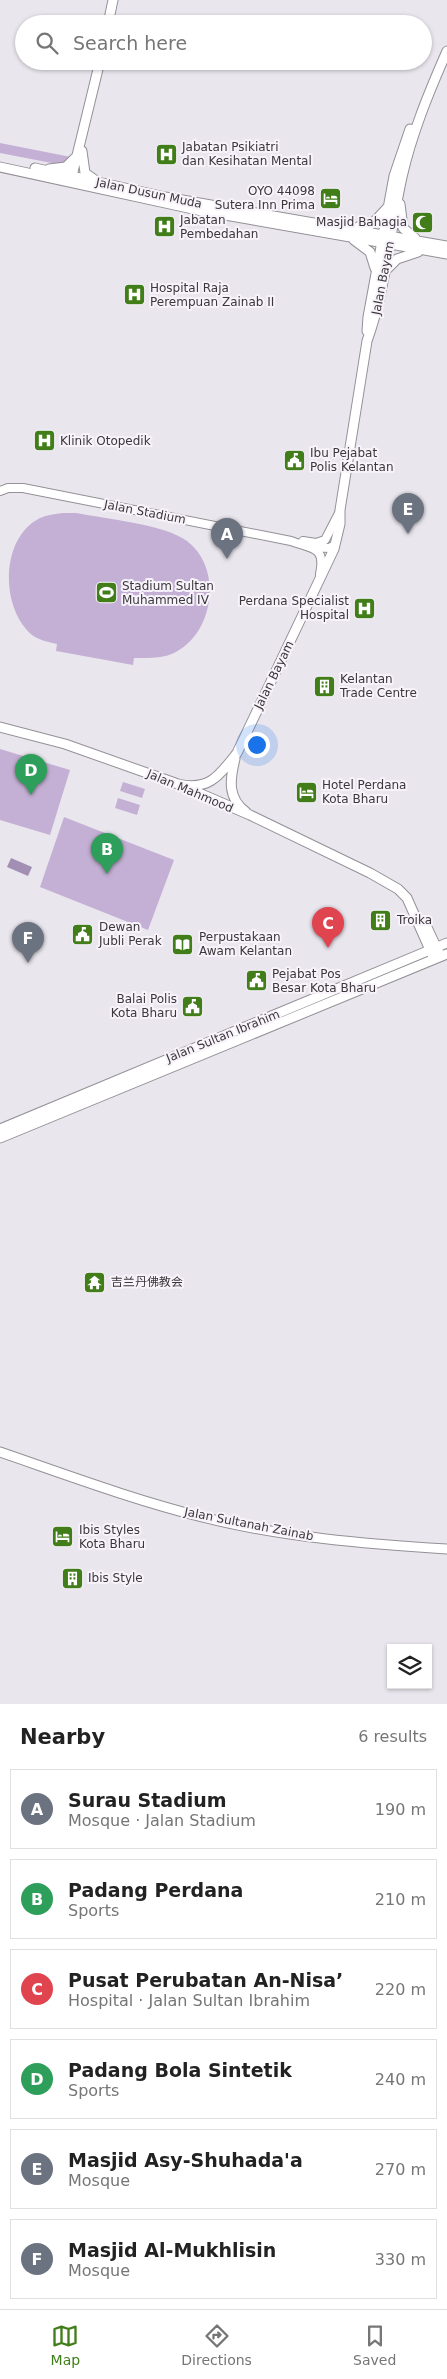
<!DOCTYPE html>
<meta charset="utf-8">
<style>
:root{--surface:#fff;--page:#f2f2f2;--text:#222;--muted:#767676;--line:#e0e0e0;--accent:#417d18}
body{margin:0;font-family:"DejaVu Sans","Noto Sans SC",sans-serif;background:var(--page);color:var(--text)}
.controls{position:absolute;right:15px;bottom:15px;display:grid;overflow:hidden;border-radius:0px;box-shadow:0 1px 4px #0004}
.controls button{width:45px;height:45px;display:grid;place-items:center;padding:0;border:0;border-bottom:1px solid var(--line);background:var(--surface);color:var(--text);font:25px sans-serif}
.you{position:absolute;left:256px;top:744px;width:18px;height:18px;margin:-12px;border:4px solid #fff;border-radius:50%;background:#1a73e8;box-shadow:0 0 0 8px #1a73e833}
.badge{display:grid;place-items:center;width:32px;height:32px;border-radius:50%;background:var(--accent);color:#fff;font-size:16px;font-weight:700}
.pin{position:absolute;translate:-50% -41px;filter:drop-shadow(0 1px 2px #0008)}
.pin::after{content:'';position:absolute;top:26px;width:18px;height:15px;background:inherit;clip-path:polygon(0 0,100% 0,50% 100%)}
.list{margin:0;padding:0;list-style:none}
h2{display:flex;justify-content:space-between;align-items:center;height:65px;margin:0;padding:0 20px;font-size:21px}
h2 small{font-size:16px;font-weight:400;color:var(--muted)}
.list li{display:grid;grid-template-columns:32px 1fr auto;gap:15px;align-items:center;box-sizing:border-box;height:80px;margin:0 10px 10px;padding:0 10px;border:1px solid var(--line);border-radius:0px}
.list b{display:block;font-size:19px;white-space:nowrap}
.list p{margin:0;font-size:16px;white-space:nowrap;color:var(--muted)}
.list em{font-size:16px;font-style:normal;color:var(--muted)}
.icon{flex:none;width:28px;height:28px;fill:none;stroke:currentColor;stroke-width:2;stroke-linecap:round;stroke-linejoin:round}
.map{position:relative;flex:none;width:447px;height:1704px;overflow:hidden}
.search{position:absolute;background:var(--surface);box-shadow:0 1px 4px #0004;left:15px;right:15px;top:15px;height:55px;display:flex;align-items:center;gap:12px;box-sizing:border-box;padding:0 18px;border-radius:28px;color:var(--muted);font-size:19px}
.sheet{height:605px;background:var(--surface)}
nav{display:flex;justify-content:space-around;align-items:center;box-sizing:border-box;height:70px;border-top:1px solid var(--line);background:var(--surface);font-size:14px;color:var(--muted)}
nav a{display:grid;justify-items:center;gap:2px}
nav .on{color:var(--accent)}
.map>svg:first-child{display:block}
.green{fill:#c4b0d4}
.water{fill:#a38fb3}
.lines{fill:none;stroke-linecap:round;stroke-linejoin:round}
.tertiary-casing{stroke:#949097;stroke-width:10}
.secondary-casing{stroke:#949097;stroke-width:11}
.tertiary{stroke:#fff;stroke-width:8}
.secondary{stroke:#fff;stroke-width:9}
.labels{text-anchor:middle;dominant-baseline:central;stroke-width:4;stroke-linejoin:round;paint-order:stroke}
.poi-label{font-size:12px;fill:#3a383b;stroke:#f8f3fb;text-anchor:start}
.street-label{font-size:12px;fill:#3a383b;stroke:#f8f3fb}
</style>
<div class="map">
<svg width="447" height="1704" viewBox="0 0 447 1704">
<rect width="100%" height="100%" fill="#eae6ee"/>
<path class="green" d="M 0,143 L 71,157 L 62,165 L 0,153 Z
M 63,513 L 76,513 C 106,519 164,524 187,541 C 223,568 214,632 176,652 C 163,659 148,658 134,658 L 133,665 L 56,651 L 57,644 C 48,642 39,640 32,635 C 0,608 0,538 40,518 C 47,515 55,514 63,513 Z
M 0,749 L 70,770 L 50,835 L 0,820 Z
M 123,782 L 145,789 L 142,798 L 120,791 Z
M 118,798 L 140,805 L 137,815 L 115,808 Z
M 64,817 L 174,860 L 148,930 L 40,887 Z"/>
<path class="water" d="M 11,858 L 32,867 L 28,876 L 7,867 Z"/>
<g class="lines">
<defs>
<path id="tertiary" d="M 0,491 L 8,488 L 23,488 L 291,541 C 312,549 326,546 320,574
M 303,541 L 316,543 L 325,540 L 339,513
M 314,547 L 329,548 L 335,545"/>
<path id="secondary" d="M 108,24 L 113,0
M 82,151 L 85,173 L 95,180
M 0,167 L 202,211 L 447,254
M 35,168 L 165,197 L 447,246
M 49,169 L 66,167 L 75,158
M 71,180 L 100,61
M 400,204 L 403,228 L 415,238
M 358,227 L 372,224 L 387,208
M 354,240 L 370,252 L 375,268
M 385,271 L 397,259 L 418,252
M 367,331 L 368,317 L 394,176 L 410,129
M 0,727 L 65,744 L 178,784 L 250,815 L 370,873 L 398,889 L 407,898 L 434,959
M 235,759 C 230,779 227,798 246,812
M 178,784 C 209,791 219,776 237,753 L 334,549 L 340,524 L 340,510 L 367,341 C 386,289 390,231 402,177 C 412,133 429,92 447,51
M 424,921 L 439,953
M 0,1129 L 447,943
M 0,1138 L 447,954
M 0,1452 C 67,1475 134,1500 202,1517 C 282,1537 365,1544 447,1549"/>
</defs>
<use href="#tertiary" class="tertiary-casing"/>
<use href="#secondary" class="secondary-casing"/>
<use href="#tertiary" class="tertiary"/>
<use href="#secondary" class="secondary"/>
</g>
<defs>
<symbol id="hospital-square" viewBox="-11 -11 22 22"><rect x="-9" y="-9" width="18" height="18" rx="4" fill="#417d18" stroke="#f8f3fb"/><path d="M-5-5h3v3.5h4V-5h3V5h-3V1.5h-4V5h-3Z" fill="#fff"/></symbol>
<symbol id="hotel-square" viewBox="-11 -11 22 22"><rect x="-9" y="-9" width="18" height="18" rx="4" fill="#417d18" stroke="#f8f3fb"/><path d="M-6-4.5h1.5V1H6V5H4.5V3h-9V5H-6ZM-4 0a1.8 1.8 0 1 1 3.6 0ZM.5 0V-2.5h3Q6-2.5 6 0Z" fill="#fff"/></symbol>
<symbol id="mosque-square" viewBox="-11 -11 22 22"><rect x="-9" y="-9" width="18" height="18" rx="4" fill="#417d18" stroke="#f8f3fb"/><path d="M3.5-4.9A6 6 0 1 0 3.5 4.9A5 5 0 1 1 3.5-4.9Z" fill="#fff"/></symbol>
<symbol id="civic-square" viewBox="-11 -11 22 22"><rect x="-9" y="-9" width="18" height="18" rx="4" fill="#417d18" stroke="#f8f3fb"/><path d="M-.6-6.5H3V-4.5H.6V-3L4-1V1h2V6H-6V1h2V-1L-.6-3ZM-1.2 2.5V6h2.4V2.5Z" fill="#fff"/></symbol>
<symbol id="stadium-square" viewBox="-11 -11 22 22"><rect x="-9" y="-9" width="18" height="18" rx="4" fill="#417d18" stroke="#f8f3fb"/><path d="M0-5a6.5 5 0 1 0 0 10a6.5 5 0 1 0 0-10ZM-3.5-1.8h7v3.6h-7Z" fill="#fff"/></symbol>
<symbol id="building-square" viewBox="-11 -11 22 22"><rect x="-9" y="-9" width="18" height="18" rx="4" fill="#417d18" stroke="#f8f3fb"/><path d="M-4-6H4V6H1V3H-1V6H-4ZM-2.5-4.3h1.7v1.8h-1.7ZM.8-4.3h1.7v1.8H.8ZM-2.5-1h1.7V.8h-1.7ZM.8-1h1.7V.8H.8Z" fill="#fff"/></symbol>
<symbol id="library-square" viewBox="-11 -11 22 22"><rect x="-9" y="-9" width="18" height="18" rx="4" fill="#417d18" stroke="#f8f3fb"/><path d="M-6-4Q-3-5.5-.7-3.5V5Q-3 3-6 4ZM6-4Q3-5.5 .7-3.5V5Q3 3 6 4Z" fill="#fff"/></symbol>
<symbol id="temple-square" viewBox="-11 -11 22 22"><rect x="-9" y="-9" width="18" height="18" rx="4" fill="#417d18" stroke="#f8f3fb"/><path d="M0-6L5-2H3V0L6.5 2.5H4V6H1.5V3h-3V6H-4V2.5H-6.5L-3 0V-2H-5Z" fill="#fff"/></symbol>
</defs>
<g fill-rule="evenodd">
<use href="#hospital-square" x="154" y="142" width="25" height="25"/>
<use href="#hotel-square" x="318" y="186" width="25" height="25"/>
<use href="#mosque-square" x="410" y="210" width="25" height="25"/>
<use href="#hospital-square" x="152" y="214" width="25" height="25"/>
<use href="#hospital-square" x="122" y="282" width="25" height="25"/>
<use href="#hospital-square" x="32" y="428" width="25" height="25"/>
<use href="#civic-square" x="282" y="448" width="25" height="25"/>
<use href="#stadium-square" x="94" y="580" width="25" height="25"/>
<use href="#hospital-square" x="352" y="596" width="25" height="25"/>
<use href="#building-square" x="312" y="674" width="25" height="25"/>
<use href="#hotel-square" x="294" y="780" width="25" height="25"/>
<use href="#building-square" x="368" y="908" width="25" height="25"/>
<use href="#civic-square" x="70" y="922" width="25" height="25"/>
<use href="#library-square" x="170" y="932" width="25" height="25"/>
<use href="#civic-square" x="244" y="968" width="25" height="25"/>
<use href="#civic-square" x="180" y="994" width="25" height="25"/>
<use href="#temple-square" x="82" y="1270" width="25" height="25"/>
<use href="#hotel-square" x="50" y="1524" width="25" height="25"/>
<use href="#building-square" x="60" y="1566" width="25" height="25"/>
</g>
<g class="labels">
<g class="poi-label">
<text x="182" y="147">Jabatan Psikiatri<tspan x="182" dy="14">dan Kesihatan Mental</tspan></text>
<text x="315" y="191" text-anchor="end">OYO 44098<tspan x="315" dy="14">Sutera Inn Prima</tspan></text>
<text x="180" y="220">Jabatan<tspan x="180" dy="14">Pembedahan</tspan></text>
<text x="407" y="222" text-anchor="end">Masjid Bahagia</text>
<text x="150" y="288">Hospital Raja<tspan x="150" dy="14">Perempuan Zainab II</tspan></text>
<text x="60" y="441">Klinik Otopedik</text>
<text x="310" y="453">Ibu Pejabat<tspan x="310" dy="14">Polis Kelantan</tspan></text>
<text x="122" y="586">Stadium Sultan<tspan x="122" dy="14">Muhammed IV</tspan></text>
<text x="349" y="601" text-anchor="end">Perdana Specialist<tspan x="349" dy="14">Hospital</tspan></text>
<text x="340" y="679">Kelantan<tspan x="340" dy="14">Trade Centre</tspan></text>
<text x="322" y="785">Hotel Perdana<tspan x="322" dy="14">Kota Bharu</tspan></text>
<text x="397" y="920">Troika</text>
<text x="99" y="927">Dewan<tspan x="99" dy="14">Jubli Perak</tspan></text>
<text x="199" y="937">Perpustakaan<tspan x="199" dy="14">Awam Kelantan</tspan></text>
<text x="272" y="974">Pejabat Pos<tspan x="272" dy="14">Besar Kota Bharu</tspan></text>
<text x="177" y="999" text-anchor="end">Balai Polis<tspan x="177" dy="14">Kota Bharu</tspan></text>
<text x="111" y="1282">吉兰丹佛教会</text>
<text x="79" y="1530">Ibis Styles<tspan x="79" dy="14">Kota Bharu</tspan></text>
<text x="88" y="1578">Ibis Style</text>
</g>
<g class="street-label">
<text transform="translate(149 193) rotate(12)">Jalan Dusun Muda</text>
<text transform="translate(383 278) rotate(-79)">Jalan Bayam</text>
<text transform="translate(145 512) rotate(11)">Jalan Stadium</text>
<text transform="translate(274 675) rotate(-64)">Jalan Bayam</text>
<text transform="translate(190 791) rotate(23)">Jalan Mahmood</text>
<text transform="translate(223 1036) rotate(-22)">Jalan Sultan Ibrahim</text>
<text transform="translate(249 1524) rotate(11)">Jalan Sultanah Zainab</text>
</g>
</g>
</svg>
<div class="controls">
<button><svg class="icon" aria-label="layers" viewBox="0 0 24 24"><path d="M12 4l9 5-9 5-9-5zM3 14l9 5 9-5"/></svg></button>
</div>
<div class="you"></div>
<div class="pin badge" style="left:227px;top:559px;background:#6b7280">A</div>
<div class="pin badge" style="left:107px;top:874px;background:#2e9e5b">B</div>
<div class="pin badge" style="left:328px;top:948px;background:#e0444e">C</div>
<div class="pin badge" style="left:31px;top:795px;background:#2e9e5b">D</div>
<div class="pin badge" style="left:408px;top:534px;background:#6b7280">E</div>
<div class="pin badge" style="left:28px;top:963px;background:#6b7280">F</div>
<div class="search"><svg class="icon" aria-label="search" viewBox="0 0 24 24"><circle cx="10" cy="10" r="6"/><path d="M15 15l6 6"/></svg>Search here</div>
</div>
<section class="sheet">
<h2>Nearby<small>6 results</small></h2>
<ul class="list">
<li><span class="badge" style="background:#6b7280">A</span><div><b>Surau Stadium</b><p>Mosque · Jalan Stadium</p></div><em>190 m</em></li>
<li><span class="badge" style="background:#2e9e5b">B</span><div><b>Padang Perdana</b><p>Sports</p></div><em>210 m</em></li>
<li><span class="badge" style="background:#e0444e">C</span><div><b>Pusat Perubatan An-Nisa’</b><p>Hospital · Jalan Sultan Ibrahim</p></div><em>220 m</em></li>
<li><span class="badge" style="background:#2e9e5b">D</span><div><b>Padang Bola Sintetik</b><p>Sports</p></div><em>240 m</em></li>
<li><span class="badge" style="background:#6b7280">E</span><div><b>Masjid Asy-Shuhada'a</b><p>Mosque</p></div><em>270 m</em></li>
<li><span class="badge" style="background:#6b7280">F</span><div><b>Masjid Al-Mukhlisin</b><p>Mosque</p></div><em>330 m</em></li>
</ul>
</section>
<nav>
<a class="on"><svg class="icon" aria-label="map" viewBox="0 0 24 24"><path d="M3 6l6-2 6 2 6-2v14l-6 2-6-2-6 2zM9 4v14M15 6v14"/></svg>Map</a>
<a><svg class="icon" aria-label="directions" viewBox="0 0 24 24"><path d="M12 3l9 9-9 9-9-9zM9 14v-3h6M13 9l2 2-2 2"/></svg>Directions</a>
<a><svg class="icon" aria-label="saved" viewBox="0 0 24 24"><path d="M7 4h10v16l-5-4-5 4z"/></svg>Saved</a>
</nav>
